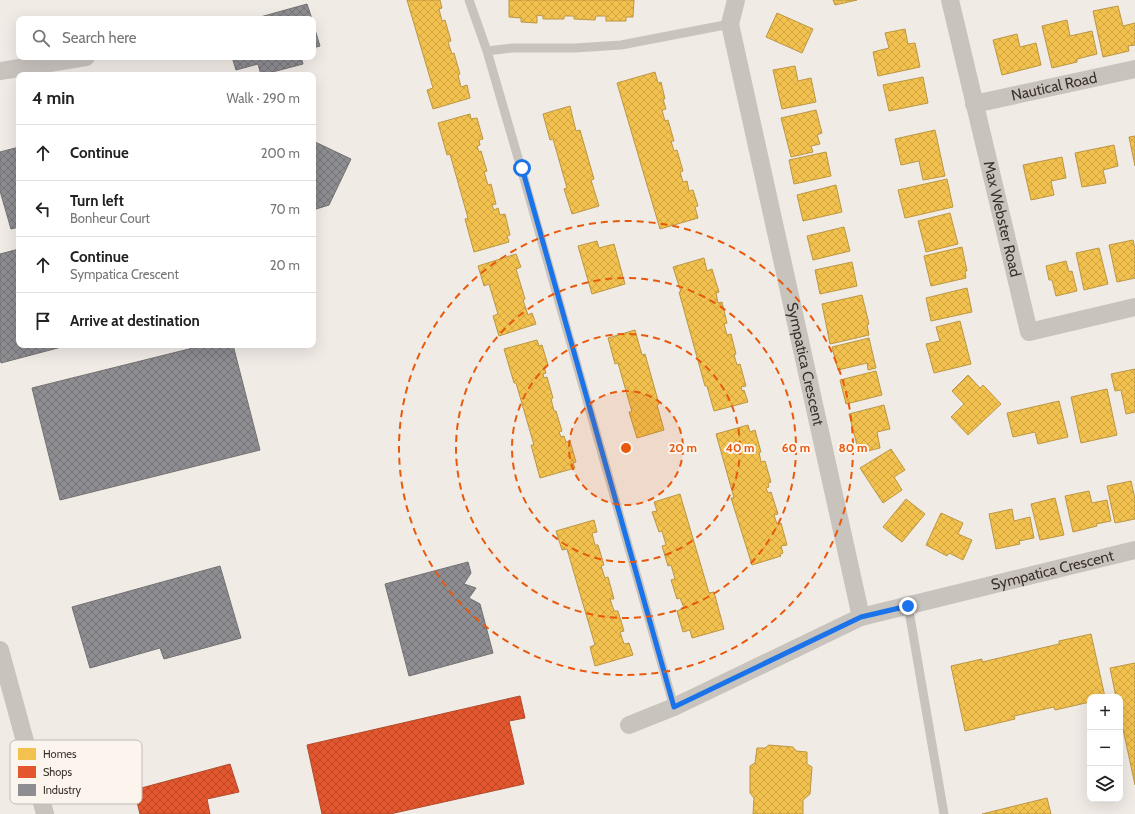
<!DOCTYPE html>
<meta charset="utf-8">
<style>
:root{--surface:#fff;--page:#f6f6f6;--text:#222;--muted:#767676;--line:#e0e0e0}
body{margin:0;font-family:Cabin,sans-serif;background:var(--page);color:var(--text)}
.controls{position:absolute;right:12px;bottom:12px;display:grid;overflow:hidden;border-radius:8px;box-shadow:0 4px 16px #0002}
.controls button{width:36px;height:36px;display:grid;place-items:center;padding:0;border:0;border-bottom:1px solid var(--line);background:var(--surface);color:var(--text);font:20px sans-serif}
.stop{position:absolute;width:12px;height:12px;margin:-9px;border:3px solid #1a73e8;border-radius:50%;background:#fff}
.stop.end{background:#1a73e8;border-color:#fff;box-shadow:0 1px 4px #0008}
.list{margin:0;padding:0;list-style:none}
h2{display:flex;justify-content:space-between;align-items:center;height:52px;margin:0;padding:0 16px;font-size:17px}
h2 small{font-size:13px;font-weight:400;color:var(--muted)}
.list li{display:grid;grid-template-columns:26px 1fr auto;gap:12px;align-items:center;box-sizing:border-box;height:56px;padding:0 16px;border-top:1px solid var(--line)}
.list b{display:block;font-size:15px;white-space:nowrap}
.list p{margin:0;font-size:13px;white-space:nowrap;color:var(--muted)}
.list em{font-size:13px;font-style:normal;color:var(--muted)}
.icon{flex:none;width:22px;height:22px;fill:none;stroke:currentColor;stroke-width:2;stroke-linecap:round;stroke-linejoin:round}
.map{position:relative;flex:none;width:1135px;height:814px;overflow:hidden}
.search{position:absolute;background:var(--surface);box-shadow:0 4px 16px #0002;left:16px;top:16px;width:300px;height:44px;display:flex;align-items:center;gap:10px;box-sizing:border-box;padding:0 14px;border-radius:8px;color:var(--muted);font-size:15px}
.panel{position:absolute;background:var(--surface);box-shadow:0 4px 16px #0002;left:16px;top:72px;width:300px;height:276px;border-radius:8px}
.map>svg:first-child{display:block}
.homes{fill:url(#homes-cross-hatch);stroke:#bb9644}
.shops{fill:url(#shops-cross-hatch);stroke:#b14b2d}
.industry{fill:url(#industry-cross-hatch);stroke:#747173}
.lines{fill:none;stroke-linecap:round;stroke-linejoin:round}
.service{stroke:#c9c3be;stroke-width:9}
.minor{stroke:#c9c3be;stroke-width:18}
.route{stroke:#1a73e8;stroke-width:5}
.ring{fill:none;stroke:#e8590c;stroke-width:2;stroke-dasharray:7 5}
.labels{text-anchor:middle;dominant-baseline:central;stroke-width:4;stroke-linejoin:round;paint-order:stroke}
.street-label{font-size:15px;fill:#3b302b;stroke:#fbf5ee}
.key{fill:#fbf5ee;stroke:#c1bab4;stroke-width:1}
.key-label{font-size:11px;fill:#3b302b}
.centre{fill:#e8590c;stroke:#fbf5ee;stroke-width:2}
.ring-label{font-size:12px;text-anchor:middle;font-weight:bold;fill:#e8590c;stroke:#fbf5ee;stroke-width:4;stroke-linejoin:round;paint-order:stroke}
</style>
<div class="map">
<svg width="1135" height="814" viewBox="0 0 1135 814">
<defs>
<pattern id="homes-cross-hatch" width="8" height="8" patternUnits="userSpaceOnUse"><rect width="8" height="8" fill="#f2c14e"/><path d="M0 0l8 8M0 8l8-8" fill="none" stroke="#d0a644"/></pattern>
<pattern id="shops-cross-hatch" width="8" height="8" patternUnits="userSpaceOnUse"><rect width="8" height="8" fill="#e4572e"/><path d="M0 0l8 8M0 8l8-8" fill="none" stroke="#ba4827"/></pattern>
<pattern id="industry-cross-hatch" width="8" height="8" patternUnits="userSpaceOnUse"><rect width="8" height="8" fill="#8d8d92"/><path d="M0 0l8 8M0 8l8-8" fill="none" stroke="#747477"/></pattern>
</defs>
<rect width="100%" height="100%" fill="#f0ebe5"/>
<path class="homes" d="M 407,0 L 440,0 L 442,8 L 439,9 L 442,21 L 445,20 L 451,41 L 448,42 L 452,54 L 454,53 L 460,74 L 458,75 L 461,87 L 467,85 L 470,98 L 433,109 L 427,90 L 433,88 Z
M 509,0 L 634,0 L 633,17 L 626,17 L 626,21 L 606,21 L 606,16 L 596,16 L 595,20 L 574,19 L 574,16 L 564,16 L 564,19 L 543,19 L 543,16 L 537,15 L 537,23 L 521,22 L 521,18 L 509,17 Z
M 833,0 L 857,0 L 835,5 Z
M 1118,6 L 1123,26 L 1135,23 L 1135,45 L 1128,46 L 1129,51 L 1103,57 L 1093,11 Z
M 777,13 L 813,29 L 802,53 L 766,37 Z
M 1067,20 L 1070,36 L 1092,31 L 1097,54 L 1077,59 L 1077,62 L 1052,68 L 1042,26 Z
M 905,29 L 908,44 L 915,43 L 920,67 L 878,76 L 873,52 L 889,48 L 885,33 Z
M 1017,34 L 1020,47 L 1036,43 L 1041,65 L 1002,75 L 993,40 Z
M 795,66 L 798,81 L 811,78 L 816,102 L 782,109 L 773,70 Z
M 655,72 L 658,83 L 661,82 L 665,99 L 663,99 L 666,109 L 662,110 L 665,121 L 668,120 L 674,141 L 671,141 L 674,151 L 677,150 L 683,171 L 680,172 L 683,182 L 687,181 L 689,191 L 693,190 L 698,206 L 695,207 L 698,218 L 660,229 L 617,83 Z
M 923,77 L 928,103 L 889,111 L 883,85 Z
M 570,106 L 576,131 L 580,130 L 594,179 L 591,180 L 599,206 L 572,214 L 564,189 L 567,188 L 553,139 L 550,140 L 543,114 Z
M 816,110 L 822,133 L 817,135 L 820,144 L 811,146 L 813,152 L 791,157 L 781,118 Z
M 470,114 L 471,119 L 477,118 L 483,139 L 479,140 L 480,145 L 477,146 L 479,152 L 481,151 L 487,171 L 484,172 L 488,185 L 491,184 L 496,204 L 492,205 L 494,210 L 498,208 L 500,215 L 505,214 L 510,235 L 507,236 L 509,242 L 474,252 L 465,219 L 468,218 L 450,154 L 447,155 L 438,123 Z
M 935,130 L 945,176 L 923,180 L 919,161 L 901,165 L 895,139 Z
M 1135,136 L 1135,166 L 1129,137 Z
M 1114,145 L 1118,166 L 1103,170 L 1106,183 L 1082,187 L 1075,153 Z
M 826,152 L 831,176 L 794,184 L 789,160 Z
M 1062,157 L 1066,178 L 1051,181 L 1054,195 L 1031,200 L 1023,165 Z
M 947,179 L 953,207 L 905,218 L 898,190 Z
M 836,185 L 842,212 L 803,221 L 797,195 Z
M 950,213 L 958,244 L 926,252 L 918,221 Z
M 844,227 L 850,251 L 813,260 L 807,236 Z
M 1133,240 L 1135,249 L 1135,278 L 1117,282 L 1109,245 Z
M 597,241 L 599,248 L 614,244 L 625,284 L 592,294 L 578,246 Z
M 962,247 L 967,271 L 965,271 L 966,278 L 931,286 L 924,256 Z
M 1099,248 L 1108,284 L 1084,290 L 1076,253 Z
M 516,254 L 521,267 L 516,269 L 525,299 L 523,300 L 528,315 L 532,313 L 536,324 L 499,336 L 493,316 L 498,314 L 489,284 L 484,286 L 478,266 Z
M 704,258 L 707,271 L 712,269 L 719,292 L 716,293 L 718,303 L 722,302 L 727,323 L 724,324 L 727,335 L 731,334 L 736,354 L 734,355 L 737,365 L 740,364 L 746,386 L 741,387 L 742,391 L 744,390 L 748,402 L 714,411 L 707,386 L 705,386 L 679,292 L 681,292 L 673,267 Z
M 1066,261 L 1069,272 L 1072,271 L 1077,291 L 1056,296 L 1052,280 L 1049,280 L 1046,266 Z
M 852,262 L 857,286 L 820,294 L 815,270 Z
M 967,288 L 972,312 L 931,321 L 926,298 Z
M 862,295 L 869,324 L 867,325 L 869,335 L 830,344 L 822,304 Z
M 960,321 L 971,364 L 934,373 L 926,344 L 940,341 L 936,327 Z
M 635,330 L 642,355 L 645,354 L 659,404 L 657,405 L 664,430 L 637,438 L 629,412 L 632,412 L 618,363 L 615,364 L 608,338 Z
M 869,338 L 876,368 L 868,370 L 867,363 L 838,370 L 832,347 Z
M 537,340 L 539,346 L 542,345 L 548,365 L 544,367 L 546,373 L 543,374 L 544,378 L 547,377 L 553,398 L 551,399 L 554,411 L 556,411 L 562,431 L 559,432 L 561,437 L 564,436 L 566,442 L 570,441 L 576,462 L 573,463 L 575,468 L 540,478 L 531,445 L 534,445 L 516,383 L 514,383 L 504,349 Z
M 1135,369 L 1135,412 L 1126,414 L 1121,390 L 1115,391 L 1111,374 Z
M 876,371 L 882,395 L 846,404 L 840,380 Z
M 968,375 L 980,388 L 983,385 L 1001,404 L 968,435 L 951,417 L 964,404 L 952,391 Z
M 1107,389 L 1117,435 L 1081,443 L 1071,397 Z
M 1059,401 L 1068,437 L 1038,444 L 1035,432 L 1013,437 L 1007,413 Z
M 884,405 L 890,429 L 877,432 L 880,448 L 859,453 L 849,414 Z
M 748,425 L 750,432 L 755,430 L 761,452 L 759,452 L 761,462 L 765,461 L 771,482 L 768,483 L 769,487 L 766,488 L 768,493 L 771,492 L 778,514 L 774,515 L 777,524 L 781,523 L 787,545 L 781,546 L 783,553 L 780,554 L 781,556 L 752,565 L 731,498 L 734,498 L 716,434 Z
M 891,449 L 905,470 L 894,477 L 902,490 L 883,503 L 860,468 Z
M 1131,481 L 1135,499 L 1135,519 L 1115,523 L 1107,486 Z
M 1089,491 L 1092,503 L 1107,500 L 1111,521 L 1096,524 L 1097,526 L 1073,532 L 1065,496 Z
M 680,494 L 709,593 L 714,592 L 724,629 L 692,638 L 690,630 L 683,632 L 677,611 L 684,608 L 680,598 L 677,599 L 671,580 L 675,579 L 671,565 L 668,566 L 662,546 L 666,545 L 662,531 L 659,532 L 652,512 L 657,511 L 654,502 Z
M 1055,498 L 1064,535 L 1040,540 L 1031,504 Z
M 906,499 L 925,514 L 902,542 L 883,527 Z
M 1012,509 L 1014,521 L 1030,517 L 1034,538 L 1019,541 L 1020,544 L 996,549 L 989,514 Z
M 941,513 L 963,523 L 958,534 L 972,540 L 963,560 L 949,553 L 947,556 L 926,545 Z
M 594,520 L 597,532 L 592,533 L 595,545 L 598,545 L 604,565 L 601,566 L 605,578 L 608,577 L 614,599 L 610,599 L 614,611 L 618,611 L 624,631 L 620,632 L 624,644 L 629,643 L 633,655 L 595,666 L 590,647 L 595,645 L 567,549 L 562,550 L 556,531 Z
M 1091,634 L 1105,697 L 1090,697 L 1090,702 L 1055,710 L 1054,707 L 1014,716 L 1015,719 L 965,731 L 951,666 L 982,659 L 982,662 L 1059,644 L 1059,641 Z
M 1135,663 L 1135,785 L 1120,715 L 1120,697 L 1116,697 L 1110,668 Z
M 769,745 L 793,747 L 796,751 L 807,752 L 807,764 L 812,767 L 810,794 L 803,800 L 803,814 L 753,814 L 754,798 L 750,793 L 750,766 L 755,763 L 757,748 L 765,748 Z
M 1047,798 L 1051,814 L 982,814 Z"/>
<path class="shops" d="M 520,696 L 525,718 L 509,721 L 524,784 L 390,814 L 322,814 L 307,745 Z
M 230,764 L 239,792 L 207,799 L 210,814 L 140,814 L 134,790 Z"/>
<path class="industry" d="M 307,4 L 312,19 L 253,19 Z
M 313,23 L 320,46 L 313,48 Z
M 232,57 L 301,57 L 303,64 L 261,75 L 258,64 L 236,70 Z
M 313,141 L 351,159 L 329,205 L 313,210 Z
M 19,147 L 19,227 L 11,229 L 0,191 L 0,152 Z
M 19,249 L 19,345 L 69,345 L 1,363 L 0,358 L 0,254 Z
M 205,345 L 233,345 L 260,450 L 60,500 L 32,388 Z
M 468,562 L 471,573 L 464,584 L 476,588 L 469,598 L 480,604 L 493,653 L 409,676 L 385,584 Z
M 220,566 L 241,638 L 164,659 L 160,648 L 90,668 L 72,607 Z"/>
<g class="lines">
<path class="service" d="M 469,0 L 487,51 L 521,168 L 674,707
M 487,51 L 512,48 L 575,48 L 621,45 L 730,24
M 908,605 L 944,814"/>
<g class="minor">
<path id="s1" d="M 736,0 L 730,24 L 861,617"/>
<path id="s2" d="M 950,0 L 1029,332 L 1135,307"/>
<path d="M 0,71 L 86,57"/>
<path id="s3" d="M 974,104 L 1135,69"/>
<path d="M 0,650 L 45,814"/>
<path id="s4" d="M 629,725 L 674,707 L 861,617 L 1135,550"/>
</g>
</g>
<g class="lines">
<path class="route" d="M 522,168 L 674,707 L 861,617 L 908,606"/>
</g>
<circle cx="626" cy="448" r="57" fill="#e8590c" fill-opacity=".12"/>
<g class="ring">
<circle cx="626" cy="448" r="57"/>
<circle cx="626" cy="448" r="114"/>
<circle cx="626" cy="448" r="170"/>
<circle cx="626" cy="448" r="227"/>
</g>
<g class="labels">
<g class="street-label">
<text stroke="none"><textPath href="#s3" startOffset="82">Nautical Road</textPath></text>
<text stroke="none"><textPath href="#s2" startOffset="225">Max Webster Road</textPath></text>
<text stroke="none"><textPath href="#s1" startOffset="373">Sympatica Crescent</textPath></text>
<text stroke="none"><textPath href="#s4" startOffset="453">Sympatica Crescent</textPath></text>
</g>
</g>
<rect x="10" y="740" width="132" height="64" rx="6" class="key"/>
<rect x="18" y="748" width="18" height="12" fill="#f2c14e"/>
<rect x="18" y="766" width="18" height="12" fill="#e4572e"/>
<rect x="18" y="784" width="18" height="12" fill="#8d8d92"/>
<g class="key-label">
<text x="43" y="758">Homes</text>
<text x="43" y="776">Shops</text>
<text x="43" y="794">Industry</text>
</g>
<circle cx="626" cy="448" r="6" class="centre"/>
<g class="ring-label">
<text x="683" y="452">20 m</text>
<text x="740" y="452">40 m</text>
<text x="796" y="452">60 m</text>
<text x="853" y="452">80 m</text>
</g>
</svg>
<div class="controls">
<button>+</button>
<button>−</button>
<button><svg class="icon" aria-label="layers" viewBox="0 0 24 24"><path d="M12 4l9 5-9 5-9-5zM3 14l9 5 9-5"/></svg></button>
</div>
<div class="stop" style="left:522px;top:168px"></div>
<div class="stop end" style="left:908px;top:606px"></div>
<div class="search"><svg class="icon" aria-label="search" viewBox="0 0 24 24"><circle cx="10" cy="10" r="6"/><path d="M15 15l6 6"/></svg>Search here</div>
<section class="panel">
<h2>4 min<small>Walk · 290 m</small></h2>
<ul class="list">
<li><svg class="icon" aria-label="ahead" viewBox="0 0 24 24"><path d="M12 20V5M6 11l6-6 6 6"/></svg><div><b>Continue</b></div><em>200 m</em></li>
<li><svg class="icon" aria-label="left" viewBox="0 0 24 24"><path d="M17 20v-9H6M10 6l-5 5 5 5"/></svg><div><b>Turn left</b><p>Bonheur Court</p></div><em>70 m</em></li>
<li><svg class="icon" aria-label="ahead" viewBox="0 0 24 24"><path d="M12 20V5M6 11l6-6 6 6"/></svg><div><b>Continue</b><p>Sympatica Crescent</p></div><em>20 m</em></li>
<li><svg class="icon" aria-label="arrive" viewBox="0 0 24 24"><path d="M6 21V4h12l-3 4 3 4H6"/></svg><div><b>Arrive at destination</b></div></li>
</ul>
</section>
</div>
